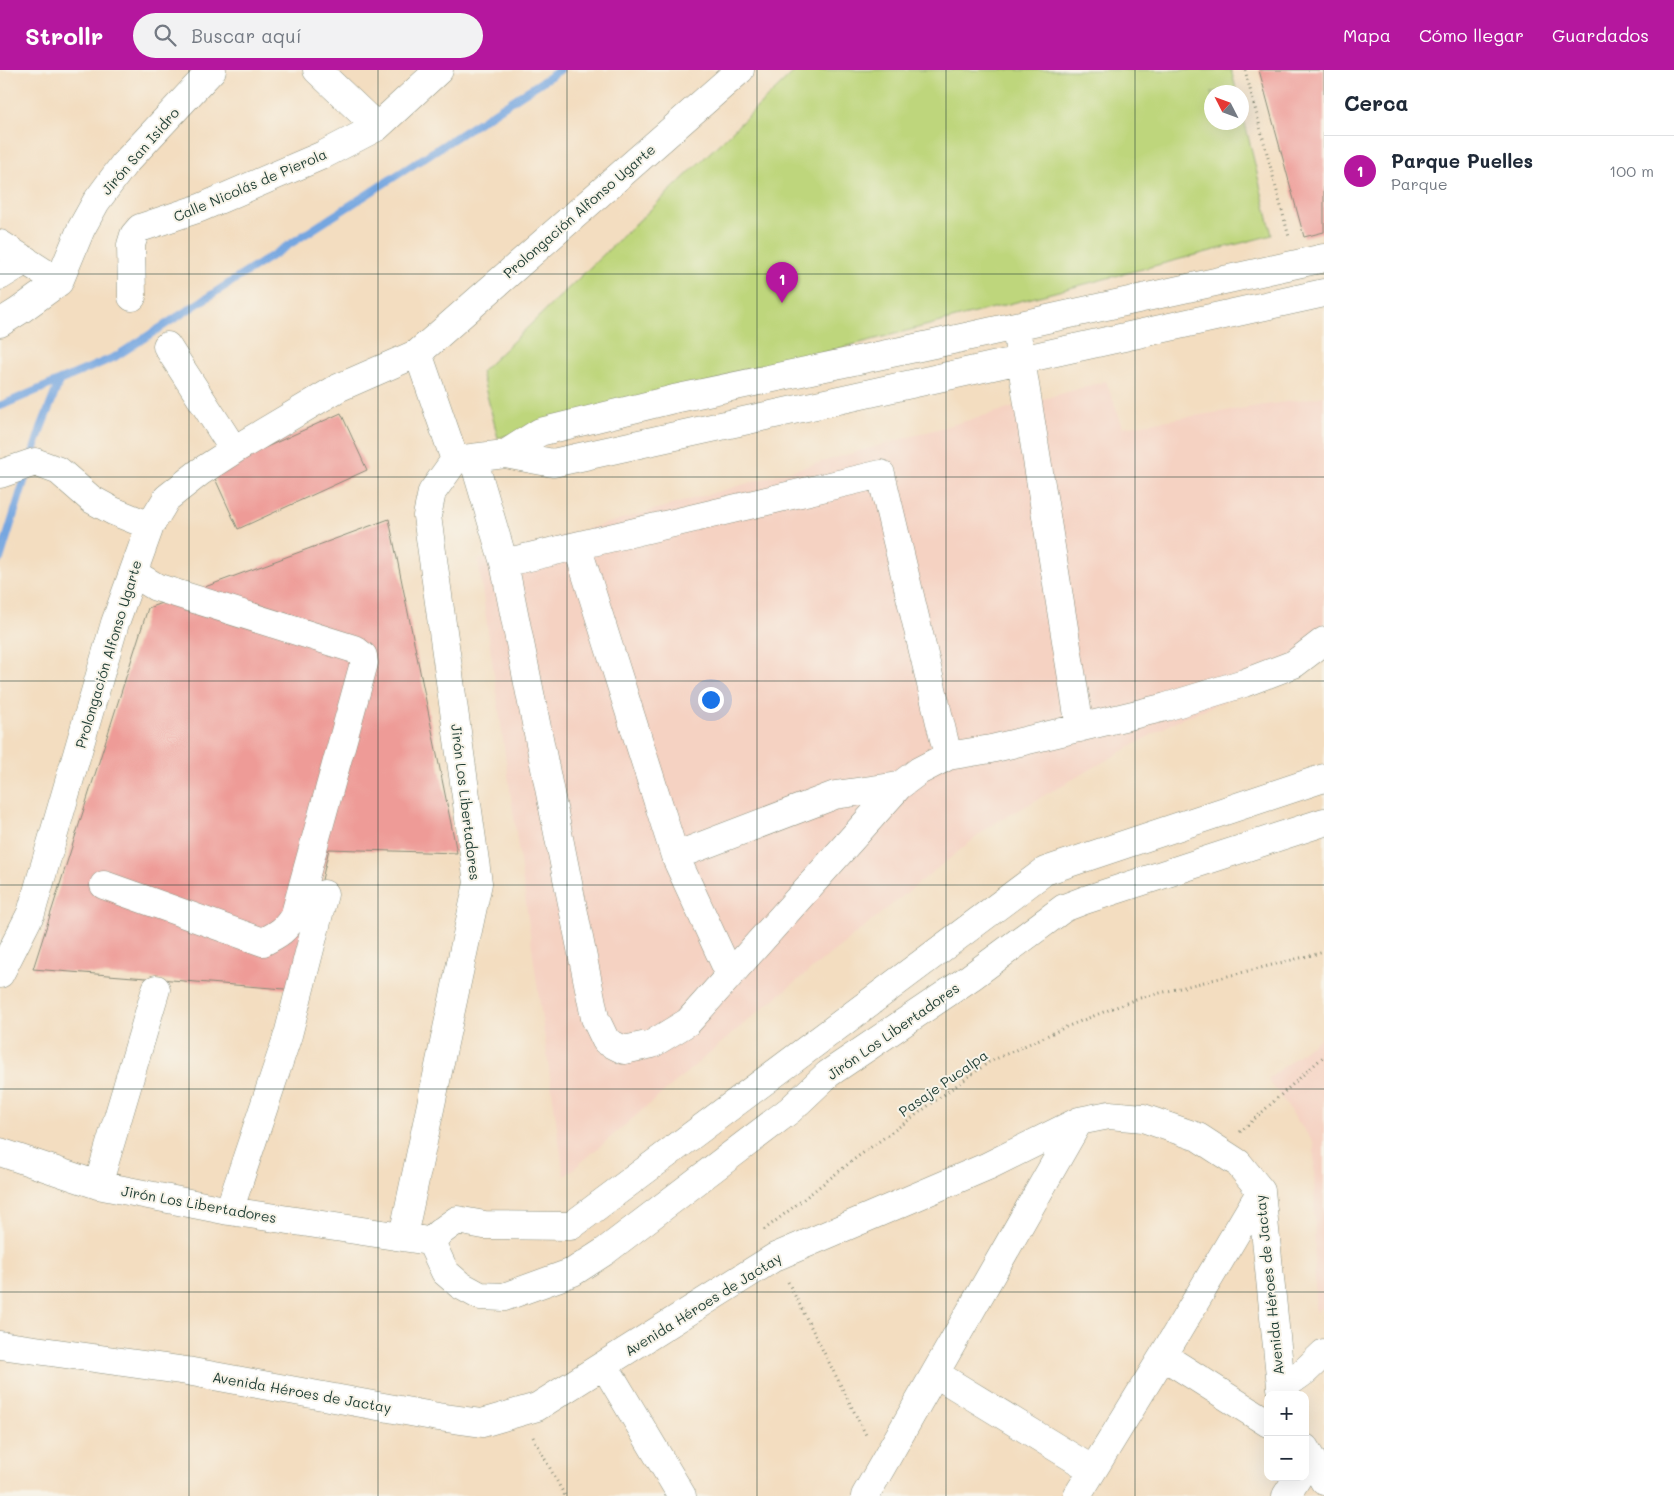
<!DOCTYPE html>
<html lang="es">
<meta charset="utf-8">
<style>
:root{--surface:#fff;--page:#f2f2f3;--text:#1f2937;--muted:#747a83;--line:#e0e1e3;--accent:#b5179e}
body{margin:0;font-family:Mali,sans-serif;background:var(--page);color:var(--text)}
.controls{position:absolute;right:15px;bottom:15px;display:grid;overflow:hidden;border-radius:10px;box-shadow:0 5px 20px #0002}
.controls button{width:45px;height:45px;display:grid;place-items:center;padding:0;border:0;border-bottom:1px solid var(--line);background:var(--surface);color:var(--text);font:25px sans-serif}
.compass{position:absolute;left:1204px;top:15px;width:45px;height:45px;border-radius:50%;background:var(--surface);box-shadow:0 5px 20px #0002;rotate:312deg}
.you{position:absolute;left:710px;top:629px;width:18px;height:18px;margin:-12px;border:4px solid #fff;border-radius:50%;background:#1a73e8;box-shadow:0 0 0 8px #1a73e833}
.badge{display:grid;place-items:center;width:32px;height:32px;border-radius:50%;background:var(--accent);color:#fff;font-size:16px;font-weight:700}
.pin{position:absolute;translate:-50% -41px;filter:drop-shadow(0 1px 2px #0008)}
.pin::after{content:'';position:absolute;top:26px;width:18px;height:15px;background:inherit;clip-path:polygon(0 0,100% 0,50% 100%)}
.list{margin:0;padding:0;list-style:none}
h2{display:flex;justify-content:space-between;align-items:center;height:65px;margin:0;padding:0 20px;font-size:21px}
h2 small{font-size:16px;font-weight:400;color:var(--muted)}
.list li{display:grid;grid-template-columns:32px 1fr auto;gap:15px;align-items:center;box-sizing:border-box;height:70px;padding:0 20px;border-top:1px solid var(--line)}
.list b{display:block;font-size:19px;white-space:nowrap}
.list p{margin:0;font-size:16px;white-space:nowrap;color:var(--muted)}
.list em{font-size:16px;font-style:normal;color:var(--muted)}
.icon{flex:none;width:28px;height:28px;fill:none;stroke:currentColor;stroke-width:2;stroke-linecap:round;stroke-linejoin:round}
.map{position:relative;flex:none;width:1324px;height:1426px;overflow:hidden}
header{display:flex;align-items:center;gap:30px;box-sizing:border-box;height:70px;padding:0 25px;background:var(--accent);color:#fff}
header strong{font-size:24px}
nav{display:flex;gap:28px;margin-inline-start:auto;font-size:18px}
.search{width:350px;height:45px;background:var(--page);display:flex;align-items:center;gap:12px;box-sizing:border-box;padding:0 18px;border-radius:28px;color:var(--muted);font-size:19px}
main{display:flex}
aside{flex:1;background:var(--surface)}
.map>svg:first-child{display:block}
.built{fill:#f5d2c2}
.green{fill:#bed67b;stroke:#6e8a58}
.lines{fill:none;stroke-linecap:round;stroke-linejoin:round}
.stream{stroke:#75a6e0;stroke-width:8}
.building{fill:#ee9b97}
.minor-casing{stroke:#898d7a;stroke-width:29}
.path{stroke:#898d7a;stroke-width:3;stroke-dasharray:1 4;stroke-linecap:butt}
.minor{stroke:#fff;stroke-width:28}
.grid{fill:none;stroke:#1f3d34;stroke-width:1;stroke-opacity:0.55}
.labels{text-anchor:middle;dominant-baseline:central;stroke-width:4;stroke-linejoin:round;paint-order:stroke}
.street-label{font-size:14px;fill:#1f3d34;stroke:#f7f3e8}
</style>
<header>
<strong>Strollr</strong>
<div class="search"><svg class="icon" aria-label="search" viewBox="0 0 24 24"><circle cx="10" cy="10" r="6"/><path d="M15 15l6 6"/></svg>Buscar aquí</div>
<nav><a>Mapa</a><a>Cómo llegar</a><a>Guardados</a></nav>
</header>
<main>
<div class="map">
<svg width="1324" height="1426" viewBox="0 0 1324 1426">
<rect width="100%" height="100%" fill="#f7f3e8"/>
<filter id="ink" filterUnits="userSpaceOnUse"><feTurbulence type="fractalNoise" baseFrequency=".02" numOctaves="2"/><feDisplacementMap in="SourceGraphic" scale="10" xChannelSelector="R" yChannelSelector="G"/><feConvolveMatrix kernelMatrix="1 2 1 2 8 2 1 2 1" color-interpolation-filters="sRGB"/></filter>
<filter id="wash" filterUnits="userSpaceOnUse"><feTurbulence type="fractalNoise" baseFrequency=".0096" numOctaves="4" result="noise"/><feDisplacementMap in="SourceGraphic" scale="20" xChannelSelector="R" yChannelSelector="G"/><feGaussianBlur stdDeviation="1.12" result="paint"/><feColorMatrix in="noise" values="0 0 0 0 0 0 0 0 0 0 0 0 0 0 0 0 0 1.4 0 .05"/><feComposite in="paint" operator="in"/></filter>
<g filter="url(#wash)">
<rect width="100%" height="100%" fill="#f3ddc0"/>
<path class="built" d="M 1106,311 L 1123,357 L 1324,326 L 1324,590 L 1176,651 L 990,756 L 753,946 L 564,1107 L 478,490 Z
M 1324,965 L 1324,1236 L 1315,1243 L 1314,1074 L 1268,1009 Z"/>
<path class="green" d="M 796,0 L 1231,0 L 1237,22 L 1212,22 L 1212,52 L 1242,52 L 1242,41 L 1272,165 L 498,368 L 481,302 Z"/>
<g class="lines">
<path class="stream" d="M 0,336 L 115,287 L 560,0
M 31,389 L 41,358 L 60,310
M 0,489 L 27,402"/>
</g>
<g id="blocks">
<path class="building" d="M 1259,0 L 1324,0 L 1324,162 L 1304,167 Z
M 341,343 L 367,400 L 238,459 L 212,402 Z
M 389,449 L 457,783 L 329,779 L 297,920 L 33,899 L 148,538 Z"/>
</g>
</g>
<g filter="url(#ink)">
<use href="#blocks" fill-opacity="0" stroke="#898d7a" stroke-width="1"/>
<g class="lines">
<defs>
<path id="minor" d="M 317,0 L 377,57
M 0,174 L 59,212
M 0,206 L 26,190
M 132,227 L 131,175 L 134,165 L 140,158 L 200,138 L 323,85 L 377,57 L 439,0
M 0,253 L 19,241 L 59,212 L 81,159 L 96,132 L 124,94 L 212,0
M 1018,271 L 1080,658
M 167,276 L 234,380
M 418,283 L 455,390 L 505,384 L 553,393 L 1324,223
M 505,384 L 540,362 L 674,329 L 934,274 L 1324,188
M 473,388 L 504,493 L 595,948 L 606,971 L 624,980 L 652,974 L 688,952 L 899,716 L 919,701 L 948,686 L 991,679 L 1166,637 L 1244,613 L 1294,594 L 1324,571
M 0,404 L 35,392 L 59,401 L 91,429 L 113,441 L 150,456
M 577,476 L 675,786 L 730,905
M 504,493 L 881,404 L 948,686
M 675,786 L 835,725 L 899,716
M 104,815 L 263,872 C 279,864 286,860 295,844 L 364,593 L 363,586 L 354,579 L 156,517 L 133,503
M 0,904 L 31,843 L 115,553 L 150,456 L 167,428 L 200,402 L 234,380 L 338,318 L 418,283 L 740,0
M 0,1082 L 98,1115 L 229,1141 L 422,1170
M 98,1115 L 156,919
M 229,1141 L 288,965 L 324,824
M 403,1166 L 478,813 L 427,446 L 432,422 L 455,390
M 431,1172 L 445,1202 L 460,1215 L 480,1226 L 504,1227 L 573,1202 L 604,1182 L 790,1040 L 828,1004 L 971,907 L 1064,838 L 1085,830 L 1324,752
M 431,1172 L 439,1163 L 457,1150 L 484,1155 L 571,1156 L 1045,801 L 1324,708
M 0,1275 L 187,1301 L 438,1347 L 482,1353 L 537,1337 L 775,1187 L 988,1096 L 1079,1051 L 1109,1045 L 1143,1048 L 1198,1067 L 1238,1093 L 1261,1121 L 1282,1325
M 1163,1286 L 1268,1353
M 604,1295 L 682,1426
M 936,1304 L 1093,1400
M 1281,1318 L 1305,1301 L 1324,1283
M 1305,1378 L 1324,1411
M 865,1426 L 1079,1051
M 1077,1426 L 1163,1286 L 1261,1121
M 1286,1426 L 1298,1407"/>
</defs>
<use href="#minor" class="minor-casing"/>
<path class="path" d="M 1245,0 L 1289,167
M 1240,1062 L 1324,986
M 764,1160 L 856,1088 L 989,992 L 1066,957 L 1136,929 L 1324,882
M 788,1212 L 867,1367
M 533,1367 L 565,1426"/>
<use href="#minor" class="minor"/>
</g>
</g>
<path class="grid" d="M 189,0 L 189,1426M 378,0 L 378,1426M 567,0 L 567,1426M 757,0 L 757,1426M 946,0 L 946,1426M 1135,0 L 1135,1426M 0,204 L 1324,204M 0,407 L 1324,407M 0,611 L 1324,611M 0,815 L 1324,815M 0,1019 L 1324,1019M 0,1222 L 1324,1222"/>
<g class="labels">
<g class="street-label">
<text transform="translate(140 81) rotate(-49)">Jirón San Isidro</text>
<text transform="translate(250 115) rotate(-23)">Calle Nicolás de Pierola</text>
<text transform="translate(579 141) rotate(-41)">Prolongación Alfonso Ugarte</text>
<text transform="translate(108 584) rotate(-73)">Prolongación Alfonso Ugarte</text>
<text transform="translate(466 732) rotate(83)">Jirón Los Libertadores</text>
<text transform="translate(893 961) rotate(-35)">Jirón Los Libertadores</text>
<text transform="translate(943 1013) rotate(-35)">Pasaje Pucalpa</text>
<text transform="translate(199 1134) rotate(10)">Jirón Los Libertadores</text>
<text transform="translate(1269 1215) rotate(-96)">Avenida Héroes de Jactay</text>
<text transform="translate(703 1234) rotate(-32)">Avenida Héroes de Jactay</text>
<text transform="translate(302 1322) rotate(10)">Avenida Héroes de Jactay</text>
</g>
</g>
</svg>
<div class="controls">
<button>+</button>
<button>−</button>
</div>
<svg class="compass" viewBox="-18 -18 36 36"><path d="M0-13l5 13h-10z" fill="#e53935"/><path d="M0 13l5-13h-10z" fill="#747a83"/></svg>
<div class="you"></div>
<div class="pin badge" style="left:782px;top:233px">1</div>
</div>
<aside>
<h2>Cerca<small></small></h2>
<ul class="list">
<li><span class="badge">1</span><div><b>Parque Puelles</b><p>Parque</p></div><em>100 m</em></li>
</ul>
</aside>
</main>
